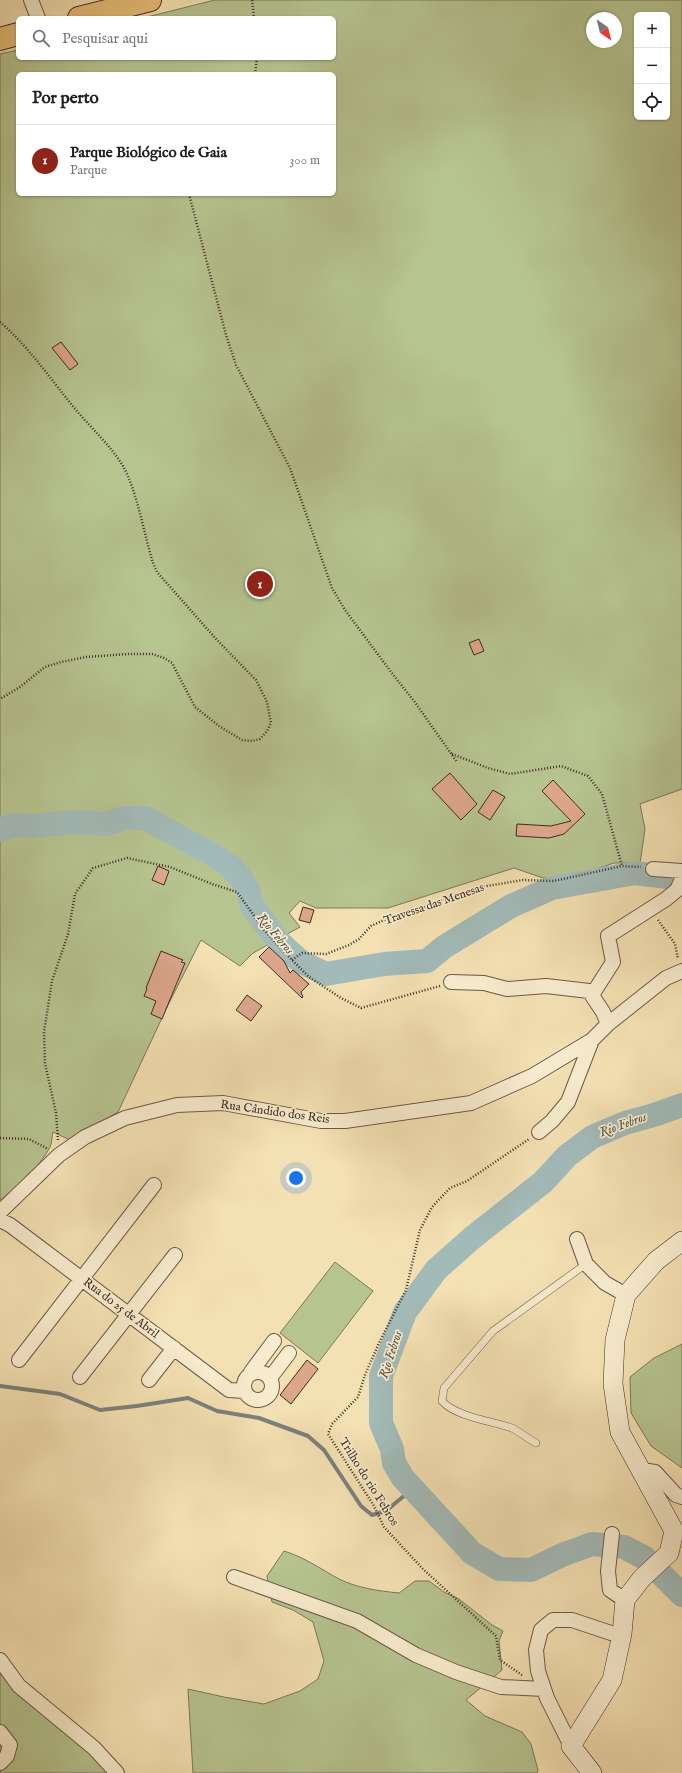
<!DOCTYPE html>
<html lang="pt">
<meta charset="utf-8">
<style>
:root{--surface:#fff;--page:#f2f2f2;--text:#202124;--muted:#757577;--line:#e0e0e0;--accent:#8f2418}
body{margin:0;font-family:"IM FELL English",serif;background:var(--page);color:var(--text)}
.controls{position:absolute;right:12px;top:12px;display:grid;overflow:hidden;border-radius:6px;box-shadow:0 1px 3px #0004}
.controls button{width:36px;height:36px;display:grid;place-items:center;padding:0;border:0;border-bottom:1px solid var(--line);background:var(--surface);color:var(--text);font:20px sans-serif}
.compass{position:absolute;left:586px;top:12px;width:36px;height:36px;border-radius:50%;background:var(--surface);box-shadow:0 1px 3px #0004;rotate:145deg}
.you{position:absolute;left:296px;top:1178px;width:14px;height:14px;margin:-10px;border:3px solid #fff;border-radius:50%;background:#1a73e8;box-shadow:0 0 0 6px #1a73e833}
.badge{display:grid;place-items:center;width:26px;height:26px;border-radius:50%;background:var(--accent);color:#fff;font-size:13px;font-weight:700}
.pin{position:absolute;translate:-50% -50%;border:2px solid #fff;box-shadow:0 1px 4px #0006}
.list{margin:0;padding:0;list-style:none}
h2{display:flex;justify-content:space-between;align-items:center;height:52px;margin:0;padding:0 16px;font-size:17px}
h2 small{font-size:13px;font-weight:400;color:var(--muted)}
.list li{display:grid;grid-template-columns:26px 1fr auto;gap:12px;align-items:center;box-sizing:border-box;height:72px;padding:0 16px;border-top:1px solid var(--line)}
.list b{display:block;font-size:15px;white-space:nowrap}
.list p{margin:0;font-size:13px;white-space:nowrap;color:var(--muted)}
.list em{font-size:13px;font-style:normal;color:var(--muted)}
.icon{flex:none;width:22px;height:22px;fill:none;stroke:currentColor;stroke-width:2;stroke-linecap:round;stroke-linejoin:round}
.map{position:relative;flex:none;width:682px;height:1773px;overflow:hidden}
.search{position:absolute;background:var(--surface);box-shadow:0 1px 3px #0004;left:16px;top:16px;width:320px;height:44px;display:flex;align-items:center;gap:10px;box-sizing:border-box;padding:0 14px;border-radius:6px;color:var(--muted);font-size:15px}
.panel{position:absolute;background:var(--surface);box-shadow:0 1px 3px #0004;left:16px;top:72px;width:320px;height:124px;border-radius:6px}
.map>svg:first-child{display:block}
.green{fill:#b6c490;stroke:#7b785a;fill-rule:evenodd}
.lines{fill:none;stroke-linecap:round;stroke-linejoin:round}
.stream{stroke:#7b817d;stroke-width:4}
.river{stroke:#a2bab8;stroke-width:24}
.building{fill:#dca68b;stroke:#402c25}
.lane-casing{stroke:#6d5948;stroke-width:8}
.street-casing{stroke:#6d5948;stroke-width:16}
.secondary-casing{stroke:#402c25;stroke-width:20}
.primary-casing{stroke:#402c25;stroke-width:24}
.path{stroke:#402c25;stroke-width:2.5;stroke-dasharray:1 2;stroke-linecap:butt}
.lane{stroke:#f8ecce;stroke-width:7}
.street{stroke:#f8ecce;stroke-width:14}
.secondary{stroke:#f8ecce;stroke-width:19}
.primary{stroke:#eac07a;stroke-width:22}
.labels{text-anchor:middle;dominant-baseline:central;stroke-width:3.5;stroke-linejoin:round;paint-order:stroke}
.street-label{font-size:12px;fill:#402c25;stroke:#f8ecce}
.water-label{font-size:13px;font-style:italic;fill:#58504a;stroke:#f8ecce}
</style>
<div class="map">
<svg width="682" height="1773" viewBox="0 0 682 1773">
<rect width="100%" height="100%" fill="#f4e1b3"/>
<filter id="stains"><feTurbulence type="fractalNoise" baseFrequency=".005" numOctaves="4"/><feColorMatrix values="0 0 0 0 .2 0 0 0 0 .09 0 0 0 0 .02 0 0 0 .5 -.17"/></filter>
<radialGradient id="worn" r=".72"><stop offset=".6" stop-color="#630" stop-opacity="0"/><stop offset="1" stop-color="#630" stop-opacity=".3"/></radialGradient>
<path class="green" d="M 215,0 L 682,0 L 682,789 L 640,804 L 645,829 L 640,863 L 614,863 L 578,875 L 558,878 L 543,878 L 514,868 L 388,908 L 316,908 L 300,901 L 289,913 L 300,927 L 253,953 L 240,966 L 201,940 L 169,1003 L 118,1112 L 70,1140 L 53,1132 C 52,1136 52,1142 50,1147 C 39,1168 19,1186 0,1200 L 0,54 L 18,50 L 18,58 L 334,58 L 334,18 L 143,18 ZM 637,15 L 667,15 L 667,117 L 637,117 ZM 592,18 L 616,18 L 616,42 L 592,42 ZM 18,74 L 334,74 L 334,194 L 18,194 Z
M 335,1262 L 373,1291 L 318,1363 L 280,1333 Z
M 682,1344 L 682,1468 L 651,1446 L 631,1413 L 630,1377 L 654,1358 Z
M 284,1551 C 306,1558 319,1568 339,1579 C 357,1588 379,1591 399,1593 L 415,1581 L 429,1581 L 444,1592 L 459,1599 L 492,1625 L 503,1631 L 499,1641 L 502,1670 L 466,1700 L 485,1716 L 522,1732 L 531,1744 L 538,1770 L 537,1773 L 193,1773 L 188,1689 L 224,1697 L 264,1704 L 300,1691 L 318,1679 L 324,1661 L 313,1622 L 293,1610 L 272,1602 L 267,1576 Z
M 0,1657 L 15,1683 L 121,1773 L 0,1773 Z"/>
<g class="lines">
<path class="stream" d="M 0,1386 L 60,1394 L 100,1410 L 137,1406 L 188,1398 L 217,1411 L 259,1418 L 308,1436 L 324,1450 L 361,1506 L 372,1515 L 386,1511 L 405,1495 L 415,1492"/>
<path class="river" d="M 0,830 L 14,825 L 30,826 L 77,822 L 106,824 L 124,818 L 145,818 L 215,856 L 230,866 L 241,878 L 248,890 L 252,906 L 280,943 L 301,962 L 326,974 L 384,964 L 427,961 L 444,947 L 511,906 L 552,888 L 635,873 L 676,878 L 679,881
M 682,1105 L 654,1115 L 625,1123 L 592,1137 L 567,1156 L 543,1182 L 472,1238 L 436,1270 L 405,1312 L 381,1376 L 381,1423 L 392,1449 L 394,1463 L 403,1478 L 472,1553 L 499,1569 L 531,1570 L 562,1555 L 592,1544 L 624,1547 L 645,1558 L 682,1595"/>
</g>
<path class="building" d="M 61,342 L 78,364 L 70,370 L 52,348 Z
M 479,639 L 484,651 L 474,655 L 469,643 Z
M 450,773 L 477,804 L 461,820 L 432,789 Z
M 553,780 L 585,814 L 564,834 L 549,838 L 516,836 L 517,824 L 551,826 L 571,821 L 542,791 Z
M 493,790 L 505,797 L 490,820 L 478,812 Z
M 158,866 L 169,871 L 164,885 L 152,880 Z
M 303,907 L 314,910 L 310,923 L 299,920 Z
M 269,947 L 284,961 L 290,973 L 293,970 L 309,984 L 301,992 L 303,997 L 302,998 L 259,957 Z
M 161,951 L 183,960 L 181,962 L 185,963 L 162,1019 L 151,1014 L 156,1001 L 144,996 L 147,989 L 146,988 Z
M 247,995 L 262,1006 L 251,1021 L 236,1010 Z
M 307,1360 L 318,1369 L 291,1404 L 280,1395 Z"/>
<g class="lines">
<defs>
<path id="lane" d="M 536,1443 C 528,1439 520,1432 512,1428 C 492,1421 456,1417 442,1401 L 444,1388 L 493,1331 L 586,1264"/>
<path id="street" d="M 31,0 L 38,18
M 653,869 L 682,871
M 451,982 L 484,983 L 507,989 L 546,986 L 589,991 L 603,1012 L 608,1024
M 592,995 L 613,962 L 608,936 L 666,899 L 677,890 L 682,879
M 539,1132 L 552,1121 L 568,1102 L 592,1040 L 608,1024 L 666,978 L 682,971
M 0,1212 L 59,1155 L 85,1137 L 125,1118 L 177,1105 L 223,1103 L 321,1121 L 345,1121 L 471,1103 L 532,1076 L 592,1040
M 0,1220 L 10,1225 L 229,1390 L 244,1391
M 577,1239 L 586,1264 L 605,1283 L 626,1295
M 19,1360 L 154,1185
M244 1386a14 14 0 1 1 28 0a14 14 0 1 1-28 0Z
M 251,1372 L 274,1341
M 80,1377 L 175,1255
M 270,1378 L 289,1353
M 149,1380 L 174,1348
M 642,1470 L 655,1472 L 676,1495 L 682,1497
M 612,1534 L 608,1571 L 610,1590 L 625,1600
M 234,1577 L 357,1621 L 416,1655 L 456,1672 L 501,1687 L 544,1689
M 0,1660 L 19,1686 L 94,1748 L 117,1773
M 0,1732 L 10,1745 L 7,1756 L 0,1763
M 571,1746 L 547,1698 L 538,1671 L 536,1650 L 541,1630 L 553,1620 L 572,1620 L 611,1633 L 622,1634"/>
<path id="secondary" d="M 592,1773 L 571,1746 L 612,1680 L 622,1634 L 625,1600 L 642,1578 L 669,1553 L 674,1531 L 620,1432 L 613,1384 L 615,1340 L 626,1295 L 656,1261 L 682,1241"/>
<path id="primary" d="M 79,18 L 150,0
M 0,39 L 18,34"/>
</defs>
<use href="#lane" class="lane-casing"/>
<use href="#street" class="street-casing"/>
<use href="#secondary" class="secondary-casing"/>
<use href="#primary" class="primary-casing"/>
<path class="path" d="M 252,0 L 254,18
M 255,74 L 257,58
M 189,194 L 226,335 L 236,365 L 290,468 L 332,588 L 345,610 L 391,672 L 414,701 L 457,762
M 0,322 C 30,348 51,380 76,410 C 92,429 110,445 123,466 C 137,491 144,534 153,563 L 157,572 L 217,640 L 256,680 L 267,702 L 271,723 L 267,731 L 260,739 L 252,741 L 242,740 L 219,726 L 195,707 L 172,663 L 164,658 L 152,654 L 128,654 L 86,657 L 61,662 L 45,667 L 20,687 L 0,699
M 452,754 L 488,768 L 510,774 L 561,766 L 588,776 L 602,794 L 622,866
M 658,920 L 675,944 L 678,959
M 292,960 L 302,953 L 326,954 L 349,945 L 359,939 L 371,926 L 384,920 L 411,913 L 449,897 L 487,886 L 523,880 L 554,881 L 622,866 L 641,867
M 0,1138 L 29,1139 L 48,1149
M 58,1140 L 56,1113 L 45,1063 L 44,1032 L 52,981 L 68,934 L 75,894 L 93,868 L 127,858 L 170,867 L 212,884 L 237,892 L 265,931 L 292,960 L 309,977 L 341,998 L 361,1008 L 440,986
M 522,1675 L 500,1660 L 496,1636 L 423,1569 L 384,1527 L 374,1506 L 328,1434 L 332,1424 L 358,1397 L 365,1375 L 379,1343 L 406,1290 L 420,1230 L 432,1207 L 450,1188 L 467,1181 L 529,1139"/>
<use href="#lane" class="lane"/>
<use href="#street" class="street"/>
<use href="#secondary" class="secondary"/>
<use href="#primary" class="primary"/>
</g>
<g class="labels">
<g class="street-label">
<text transform="translate(434 904) rotate(-19)">Travessa das Menesas</text>
<text transform="translate(275 1112) rotate(8)">Rua Cândido dos Reis</text>
<text transform="translate(121 1308) rotate(37)">Rua do 25 de Abril</text>
<text transform="translate(369 1482) rotate(58)">Trilho do rio Febros</text>
</g>
<g class="water-label">
<text transform="translate(275 934) rotate(50)">Rio Febros</text>
<text transform="translate(623 1125) rotate(-20)">Rio Febros</text>
<text transform="translate(391 1355) rotate(-72)">Rio Febros</text>
</g>
</g>
<rect width="100%" height="100%" filter="url(#stains)"/>
<rect width="100%" height="100%" fill="url(#worn)"/>
</svg>
<div class="controls">
<button>+</button>
<button>−</button>
<button><svg class="icon" aria-label="locate" viewBox="0 0 24 24"><circle cx="12" cy="12" r="6"/><path d="M12 2v4M12 18v4M2 12h4M18 12h4"/></svg></button>
</div>
<svg class="compass" viewBox="-18 -18 36 36"><path d="M0-13l5 13h-10z" fill="#e53935"/><path d="M0 13l5-13h-10z" fill="#757577"/></svg>
<div class="you"></div>
<div class="pin badge" style="left:260px;top:584px">1</div>
<div class="search"><svg class="icon" aria-label="search" viewBox="0 0 24 24"><circle cx="10" cy="10" r="6"/><path d="M15 15l6 6"/></svg>Pesquisar aqui</div>
<section class="panel">
<h2>Por perto<small></small></h2>
<ul class="list">
<li><span class="badge">1</span><div><b>Parque Biológico de Gaia</b><p>Parque</p></div><em>300 m</em></li>
</ul>
</section>
</div>
